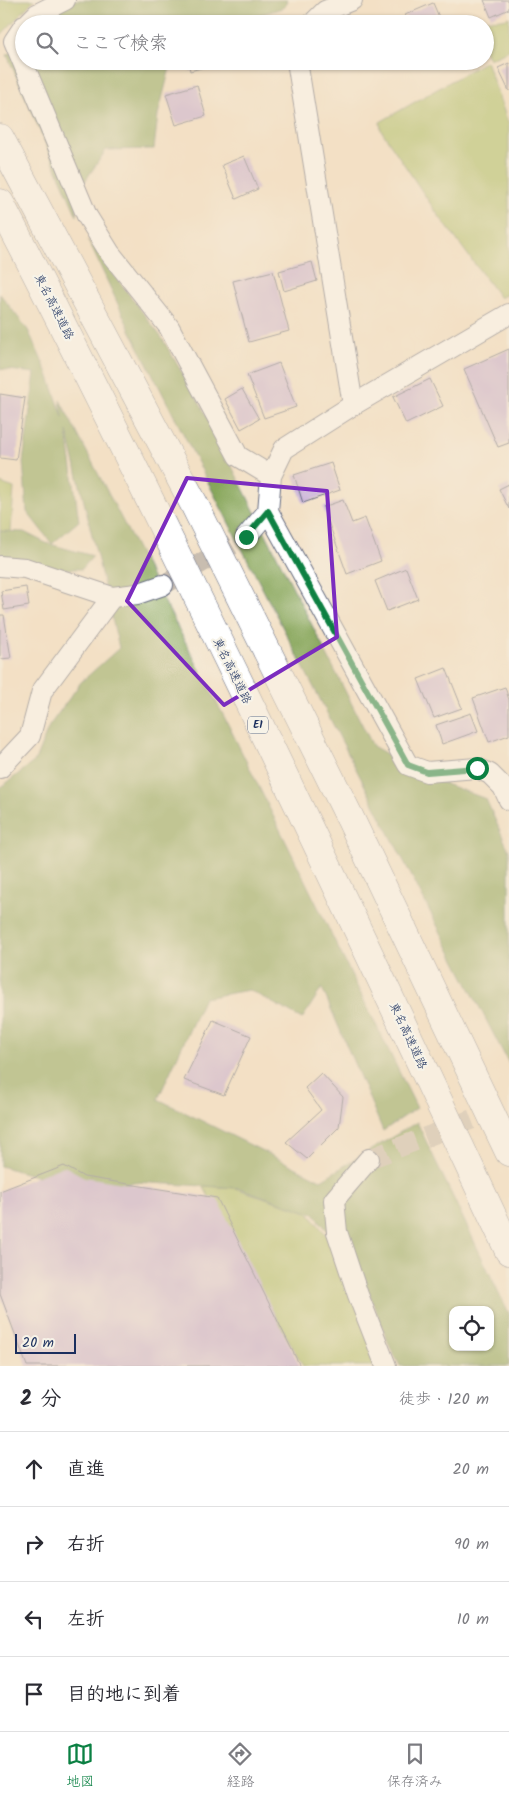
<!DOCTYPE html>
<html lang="ja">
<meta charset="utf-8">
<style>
:root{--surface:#fff;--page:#f2f2f3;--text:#2b2b33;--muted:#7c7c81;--line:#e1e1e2;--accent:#0b8043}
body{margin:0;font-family:Kalam,"Klee One",sans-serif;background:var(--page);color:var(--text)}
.controls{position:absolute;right:15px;bottom:15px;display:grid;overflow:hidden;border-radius:10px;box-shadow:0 1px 4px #0004}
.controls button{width:45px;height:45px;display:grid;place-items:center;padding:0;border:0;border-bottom:1px solid var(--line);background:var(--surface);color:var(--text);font:25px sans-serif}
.scale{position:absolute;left:15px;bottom:12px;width:61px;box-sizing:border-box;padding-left:5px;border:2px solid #1b2f5e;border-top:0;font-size:14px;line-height:18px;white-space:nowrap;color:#1b2f5e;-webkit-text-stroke:4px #f7f3e8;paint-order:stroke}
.stop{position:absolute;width:15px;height:15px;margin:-11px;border:4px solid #0b8043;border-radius:50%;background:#fff}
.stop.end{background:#0b8043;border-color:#fff;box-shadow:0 1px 5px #0008}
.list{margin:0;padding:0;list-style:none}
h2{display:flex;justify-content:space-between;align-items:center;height:65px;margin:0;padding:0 20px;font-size:21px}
h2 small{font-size:16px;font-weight:400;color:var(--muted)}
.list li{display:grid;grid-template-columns:32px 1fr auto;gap:15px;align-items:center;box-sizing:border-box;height:75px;padding:0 20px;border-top:1px solid var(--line)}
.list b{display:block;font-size:19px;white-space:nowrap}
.list em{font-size:16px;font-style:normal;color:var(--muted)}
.icon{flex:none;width:28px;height:28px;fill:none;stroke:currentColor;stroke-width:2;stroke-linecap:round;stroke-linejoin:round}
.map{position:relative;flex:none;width:509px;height:1366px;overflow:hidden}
.search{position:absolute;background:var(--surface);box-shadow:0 1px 4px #0004;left:15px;right:15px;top:15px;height:55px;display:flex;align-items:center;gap:12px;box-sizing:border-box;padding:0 18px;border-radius:28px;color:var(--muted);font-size:19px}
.sheet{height:365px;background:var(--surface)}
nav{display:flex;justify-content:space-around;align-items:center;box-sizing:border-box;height:70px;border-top:1px solid var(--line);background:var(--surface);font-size:14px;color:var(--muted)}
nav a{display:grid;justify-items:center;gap:2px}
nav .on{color:var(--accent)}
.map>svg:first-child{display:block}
.green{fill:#a7be63;stroke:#617660}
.forest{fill:#85a559;stroke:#506a5c;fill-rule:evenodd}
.building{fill:#c2a9d7}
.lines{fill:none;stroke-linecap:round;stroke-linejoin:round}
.minor-tunnel{stroke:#c8bdb0;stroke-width:20;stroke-dasharray:20 10;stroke-linecap:butt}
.minor-casing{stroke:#676d82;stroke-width:22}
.highway-casing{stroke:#676d82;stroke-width:29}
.minor{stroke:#fff;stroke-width:20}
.highway{stroke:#fff;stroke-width:28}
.route{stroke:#0b8043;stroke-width:6}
.marked{fill:none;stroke:#7b2cbf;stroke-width:4;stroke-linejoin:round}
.labels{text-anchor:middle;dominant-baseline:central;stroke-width:4.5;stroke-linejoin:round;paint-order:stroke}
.shield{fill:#f7f3e8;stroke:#5d6a87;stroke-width:1}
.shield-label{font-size:11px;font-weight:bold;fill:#1b2f5e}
.street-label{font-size:12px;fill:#1b2f5e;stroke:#f7f3e8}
</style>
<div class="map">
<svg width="509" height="1366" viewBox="0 0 509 1366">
<rect width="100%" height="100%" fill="#f7f3e8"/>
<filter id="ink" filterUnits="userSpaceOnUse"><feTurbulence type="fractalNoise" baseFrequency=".02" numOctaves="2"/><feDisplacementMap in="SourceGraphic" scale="10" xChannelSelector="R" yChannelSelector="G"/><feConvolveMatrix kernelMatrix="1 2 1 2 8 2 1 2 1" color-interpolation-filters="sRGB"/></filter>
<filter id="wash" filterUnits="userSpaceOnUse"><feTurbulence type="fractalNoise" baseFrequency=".0096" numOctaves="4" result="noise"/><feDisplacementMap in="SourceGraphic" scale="20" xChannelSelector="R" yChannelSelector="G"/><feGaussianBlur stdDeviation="1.12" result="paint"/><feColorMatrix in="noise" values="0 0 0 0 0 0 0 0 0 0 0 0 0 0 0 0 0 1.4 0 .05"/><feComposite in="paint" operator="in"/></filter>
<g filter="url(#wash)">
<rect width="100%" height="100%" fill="#f3e0c5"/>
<path class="green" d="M 0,0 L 34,0 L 0,36 Z
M 509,17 L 509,50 L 489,59 L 485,50 L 485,24 L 474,24 L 472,20 C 484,17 499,22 509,17 Z
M 486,61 L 509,125 L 509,293 L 500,298 L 436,212 L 381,130 L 380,122 Z
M 0,483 L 14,488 L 11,532 L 0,531 Z
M 203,1186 L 235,1188 L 308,1212 L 347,1261 L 389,1366 L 303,1366 Z"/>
<path class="forest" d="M 65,0 L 287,0 L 285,7 L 241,21 L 206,24 L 42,24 Z
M 17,49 L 24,61 L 174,61 L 171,64 L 158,115 L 154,149 L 106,150 L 77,193 L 77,216 L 7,55 Z
M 88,240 L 162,338 L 202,407 L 373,746 L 427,777 L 486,799 L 509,851 L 509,1064 L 257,578 L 130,330 Z
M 0,294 L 28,330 L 48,374 L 63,417 L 60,400 L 229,726 L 417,1108 L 383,1131 L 322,988 L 302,1019 L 249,990 L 204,998 L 158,1099 L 321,1180 L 417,1122 L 509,1314 L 509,1366 L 400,1366 L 390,1347 L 361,1272 L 314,1214 L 239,1188 L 133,1182 L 104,1195 L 0,1166 L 0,788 L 35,761 L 49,726 L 81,682 L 119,648 L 67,431 L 79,521 L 52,544 L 27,512 L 23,462 L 35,373 L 0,369 ZM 453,1310 L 490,1310 L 490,1347 L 453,1347 Z
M 0,531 L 24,532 L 46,543 L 93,556 L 82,569 L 0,569 Z"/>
<g id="blocks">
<path class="building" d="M 484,0 L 509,0 L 509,9 L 491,17 Z
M 433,3 L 442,24 L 409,24 L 405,15 Z
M 188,61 L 219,61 L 219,63 L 190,71 Z
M 509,63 L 509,91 L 498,68 Z
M 197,85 L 206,116 L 176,125 L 166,94 Z
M 244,156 L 258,189 L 236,199 L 222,165 Z
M 312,262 L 317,281 L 284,291 L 279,271 Z
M 273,271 L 289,331 L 249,342 L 233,281 Z
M 509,349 L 509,443 L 498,447 L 464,369 Z
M 279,363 L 296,407 L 264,418 L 247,375 Z
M 430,379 L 443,406 L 406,424 L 393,397 Z
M 242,389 L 259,419 L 241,429 L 225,399 Z
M 0,394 L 25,398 L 16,460 L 0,458 Z
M 331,463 L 340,490 L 303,503 L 294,475 Z
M 509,484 L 509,509 L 499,489 Z
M 343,500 L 352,523 L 365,518 L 381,561 L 347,574 L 323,507 Z
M 406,568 L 418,599 L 387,611 L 375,581 Z
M 26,587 L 29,606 L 4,610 L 1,591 Z
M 0,615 L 4,615 L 11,658 L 0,659 Z
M 446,668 L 462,708 L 434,718 L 418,679 Z
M 505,687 L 509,700 L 509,735 L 489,742 L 473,698 Z
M 471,713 L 478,731 L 442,744 L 436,725 Z
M 213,1020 L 251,1036 L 224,1095 L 184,1080 Z
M 321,1073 L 343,1097 L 339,1127 L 307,1159 L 286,1142 L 321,1110 L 305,1088 Z
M 64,1166 L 84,1177 L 217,1198 L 300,1366 L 27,1366 L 0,1294 L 0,1191 Z"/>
</g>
</g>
<g filter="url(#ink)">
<use href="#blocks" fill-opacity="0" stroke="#676d82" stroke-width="1"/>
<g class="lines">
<path class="minor-tunnel" d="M 163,585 L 246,537
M 369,1159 L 509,1105"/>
<defs>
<path id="minor" d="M 27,24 L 37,14 L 65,0
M 312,24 L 325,11 L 352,0
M 24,26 L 14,41 L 87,216 L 110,253 L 169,327 L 238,456 L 271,476
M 297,61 L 353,405
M 268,511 L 408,765 L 427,772 L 477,768 L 490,774 L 503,787 L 509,800
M 246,537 L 268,511 L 271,476 L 284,449 L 353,405 L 509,314
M 0,566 L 25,568 L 112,597 L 137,594 L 163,585
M 0,768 L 30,736 L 42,691 L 112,597
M 369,1159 L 334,1200 L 337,1232 L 358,1295 L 386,1366"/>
<path id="highway" d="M 0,138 L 194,504 L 350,818 L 509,1152
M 0,203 C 178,548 344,899 509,1251"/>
</defs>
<use href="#minor" class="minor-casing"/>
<use href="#highway" class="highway-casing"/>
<use href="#minor" class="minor"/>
<use href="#highway" class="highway"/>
</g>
</g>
<g class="lines" filter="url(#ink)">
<path class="route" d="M 246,537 L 268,511 L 408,765 L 427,772 L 477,768"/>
</g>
<path d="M0 0H509V1366H0ZM 187,478 L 327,491 L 337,637 L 224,705 L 127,601 Z" fill="#f3e0c5" fill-opacity=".55" fill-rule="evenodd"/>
<path class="marked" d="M 187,478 L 327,491 L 337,637 L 224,705 L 127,601 Z"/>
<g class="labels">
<rect class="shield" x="248" y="716.5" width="20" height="17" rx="4"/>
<g class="shield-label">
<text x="258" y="725">E1</text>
</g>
<g class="street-label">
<text transform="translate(54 307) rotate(63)">東名高速道路</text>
<text transform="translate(232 671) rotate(64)">東名高速道路</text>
<text transform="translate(408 1036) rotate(65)">東名高速道路</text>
</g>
</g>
</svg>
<div class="controls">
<button><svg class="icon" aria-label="locate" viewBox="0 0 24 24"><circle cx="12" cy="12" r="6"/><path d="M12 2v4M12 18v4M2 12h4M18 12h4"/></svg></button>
</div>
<div class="scale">20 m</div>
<div class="stop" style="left:477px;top:768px"></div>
<div class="stop end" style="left:246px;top:537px"></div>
<div class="search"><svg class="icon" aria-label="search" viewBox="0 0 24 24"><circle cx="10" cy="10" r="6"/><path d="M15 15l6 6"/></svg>ここで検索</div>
</div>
<section class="sheet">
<h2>2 分<small>徒歩 · 120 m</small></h2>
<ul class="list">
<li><svg class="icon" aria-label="ahead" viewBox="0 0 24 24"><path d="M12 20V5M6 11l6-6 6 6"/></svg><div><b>直進</b></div><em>20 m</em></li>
<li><svg class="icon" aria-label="right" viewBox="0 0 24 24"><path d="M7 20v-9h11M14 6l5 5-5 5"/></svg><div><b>右折</b></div><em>90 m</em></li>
<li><svg class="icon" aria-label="left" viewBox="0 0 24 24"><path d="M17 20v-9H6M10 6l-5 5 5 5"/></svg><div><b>左折</b></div><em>10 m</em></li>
<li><svg class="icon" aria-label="arrive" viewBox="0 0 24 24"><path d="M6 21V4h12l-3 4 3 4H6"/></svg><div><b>目的地に到着</b></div></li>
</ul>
</section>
<nav>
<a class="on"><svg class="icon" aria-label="map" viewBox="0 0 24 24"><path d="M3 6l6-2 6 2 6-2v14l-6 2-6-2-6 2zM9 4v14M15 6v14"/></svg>地図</a>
<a><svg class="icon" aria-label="directions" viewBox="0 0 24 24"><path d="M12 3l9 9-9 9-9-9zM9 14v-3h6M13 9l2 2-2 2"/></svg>経路</a>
<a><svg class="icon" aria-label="saved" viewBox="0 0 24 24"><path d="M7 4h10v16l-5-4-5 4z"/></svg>保存済み</a>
</nav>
